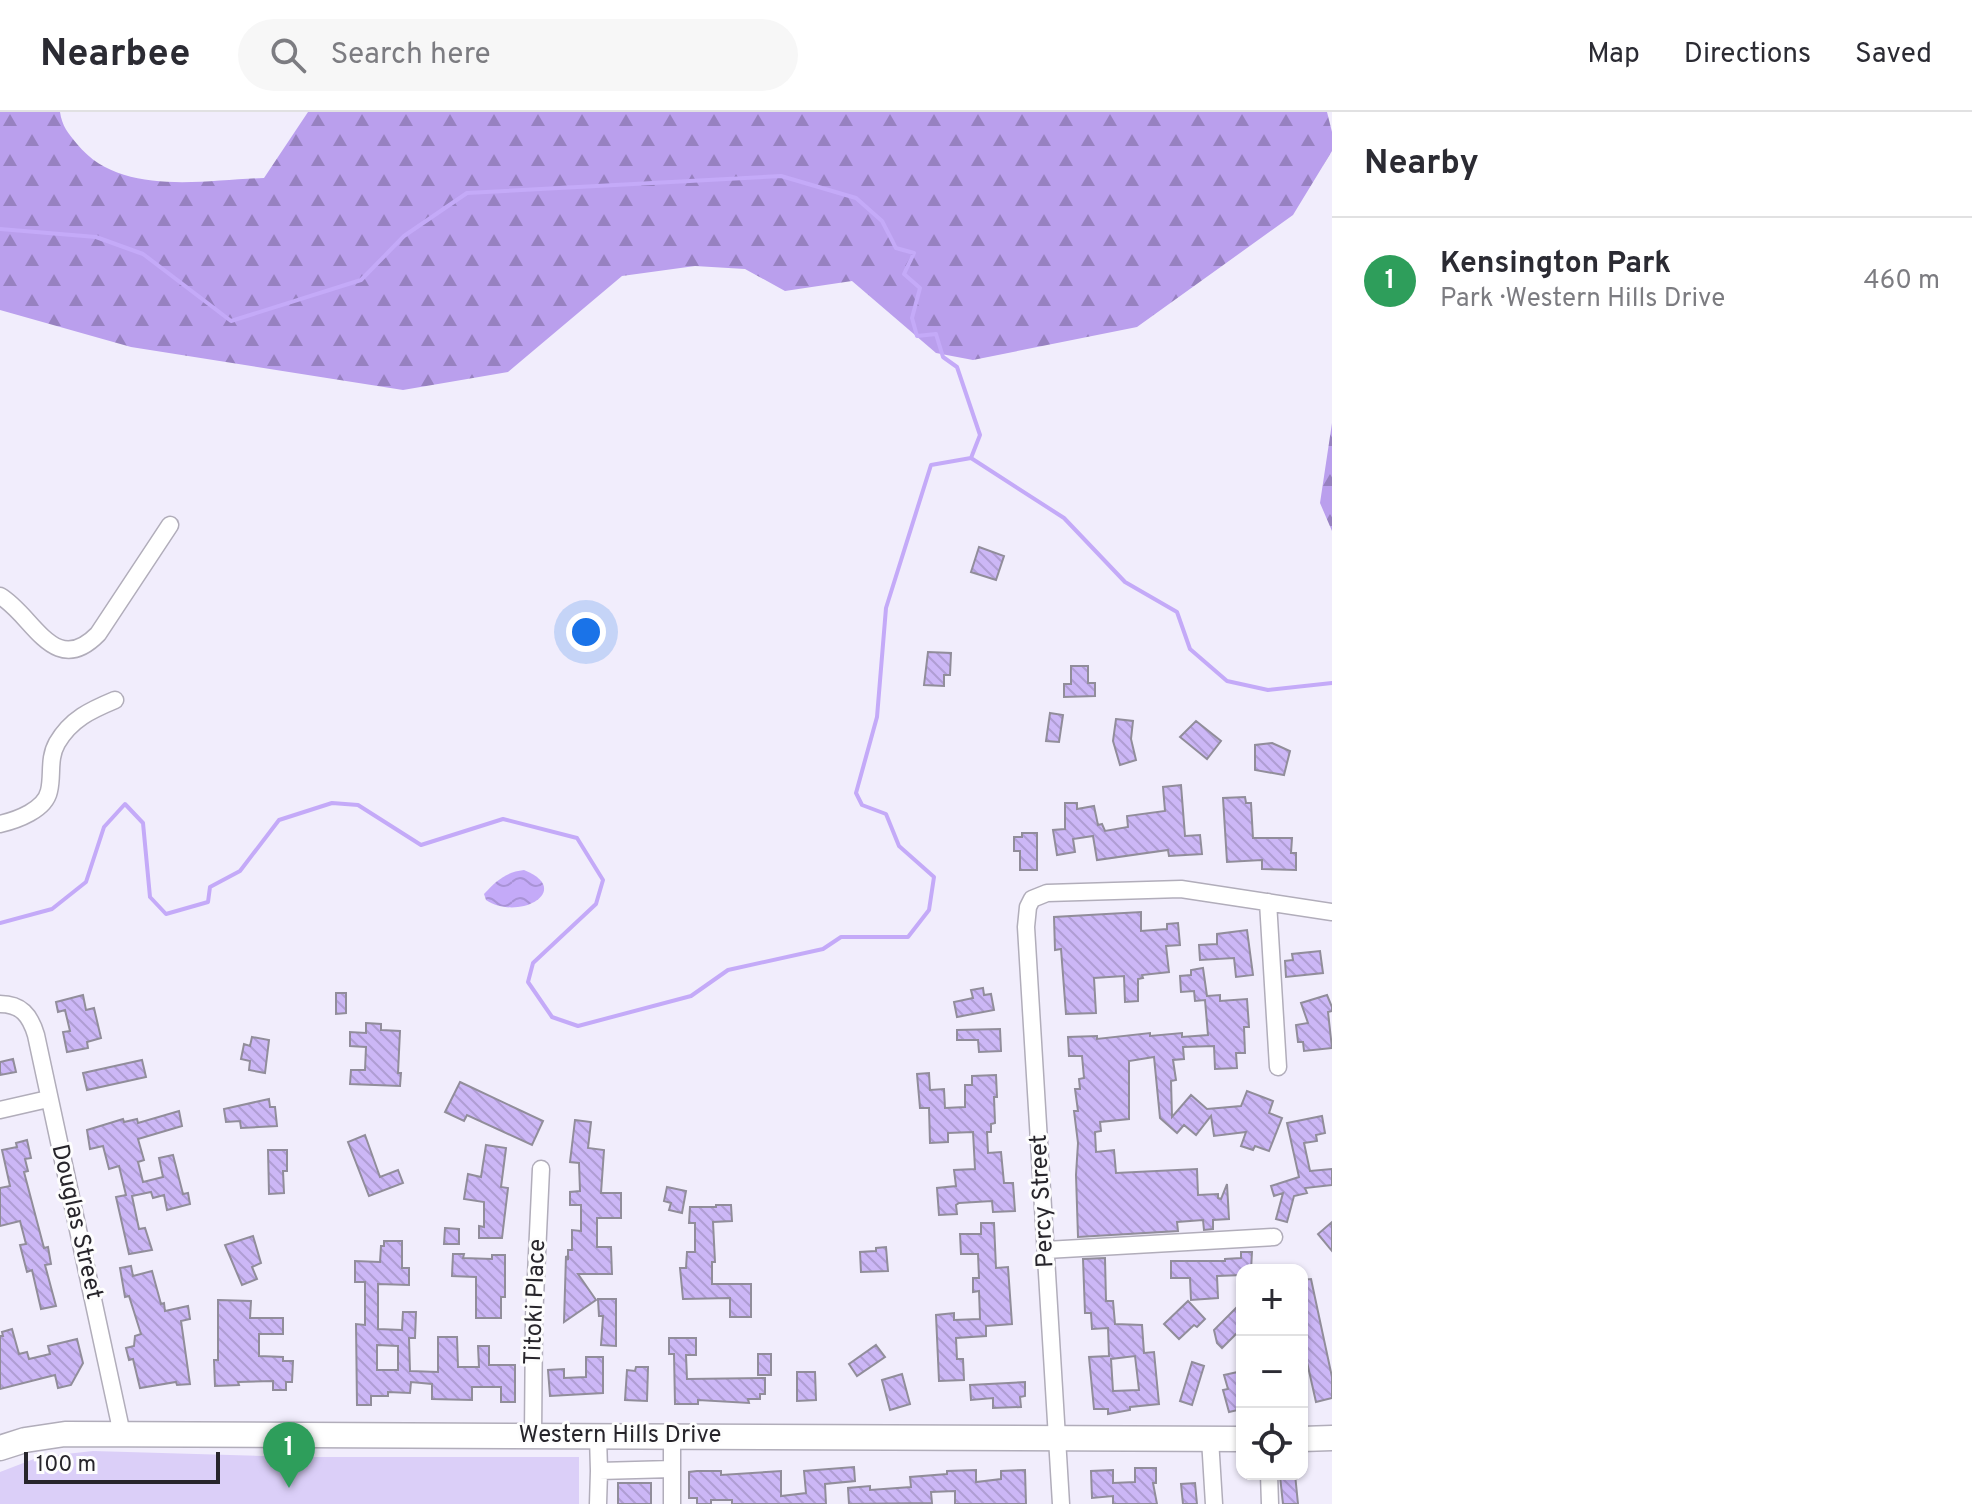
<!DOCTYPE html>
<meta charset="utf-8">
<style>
:root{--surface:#fff;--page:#f7f7f7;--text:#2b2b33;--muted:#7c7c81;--line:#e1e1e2;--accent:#2563eb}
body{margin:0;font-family:Overpass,sans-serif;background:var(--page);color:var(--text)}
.controls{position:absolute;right:24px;bottom:24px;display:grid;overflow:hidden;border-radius:16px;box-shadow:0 2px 6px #0004}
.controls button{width:72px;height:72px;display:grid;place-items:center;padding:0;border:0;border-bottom:2px solid var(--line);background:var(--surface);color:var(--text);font:40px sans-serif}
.scale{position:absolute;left:24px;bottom:20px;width:196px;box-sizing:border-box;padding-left:8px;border:4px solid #27252b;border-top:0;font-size:22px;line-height:28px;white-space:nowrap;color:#27252b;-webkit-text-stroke:6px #fdfdfd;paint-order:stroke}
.you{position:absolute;left:586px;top:520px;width:28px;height:28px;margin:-20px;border:6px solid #fff;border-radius:50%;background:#1a73e8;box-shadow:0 0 0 12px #1a73e833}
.badge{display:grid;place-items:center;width:52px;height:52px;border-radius:50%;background:var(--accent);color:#fff;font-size:26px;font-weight:700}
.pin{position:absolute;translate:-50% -66px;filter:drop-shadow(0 2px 4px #0008)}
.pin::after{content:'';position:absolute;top:42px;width:28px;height:24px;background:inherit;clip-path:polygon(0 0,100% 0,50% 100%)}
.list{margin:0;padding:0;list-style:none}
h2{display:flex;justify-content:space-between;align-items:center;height:104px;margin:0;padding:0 32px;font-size:34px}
h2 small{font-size:26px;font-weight:400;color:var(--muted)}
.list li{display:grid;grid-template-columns:52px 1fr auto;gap:24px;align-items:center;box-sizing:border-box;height:128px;padding:0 32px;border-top:2px solid var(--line)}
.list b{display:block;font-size:30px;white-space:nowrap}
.list p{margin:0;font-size:26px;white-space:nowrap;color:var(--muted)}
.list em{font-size:26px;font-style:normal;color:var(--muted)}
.icon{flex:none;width:44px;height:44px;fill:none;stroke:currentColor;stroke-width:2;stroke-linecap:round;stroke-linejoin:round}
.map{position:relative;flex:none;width:1332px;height:1392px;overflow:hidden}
header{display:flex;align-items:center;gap:48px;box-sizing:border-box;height:112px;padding:0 40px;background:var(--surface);border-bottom:2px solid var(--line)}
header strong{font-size:38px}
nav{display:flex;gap:44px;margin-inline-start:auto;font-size:28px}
.search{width:560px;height:72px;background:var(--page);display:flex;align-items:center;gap:20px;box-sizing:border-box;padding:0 28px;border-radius:44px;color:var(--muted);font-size:30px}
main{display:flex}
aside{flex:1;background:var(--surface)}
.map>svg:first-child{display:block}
.forest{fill:url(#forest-firs)}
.green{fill:#dbcff8}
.water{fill:url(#water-waves)}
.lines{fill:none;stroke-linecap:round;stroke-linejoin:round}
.stream{stroke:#c4aaf8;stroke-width:4}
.building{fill:url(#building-back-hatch);stroke:#918d9a;stroke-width:2;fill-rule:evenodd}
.minor-casing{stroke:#b1adba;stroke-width:19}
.highway-casing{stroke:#b1adba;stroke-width:27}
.minor{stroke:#fff;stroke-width:16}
.highway{stroke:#fff;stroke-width:24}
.labels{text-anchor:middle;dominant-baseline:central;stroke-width:6;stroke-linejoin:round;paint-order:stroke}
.street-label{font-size:24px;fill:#27252b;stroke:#fdfdfd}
</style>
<header>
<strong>Nearbee</strong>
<div class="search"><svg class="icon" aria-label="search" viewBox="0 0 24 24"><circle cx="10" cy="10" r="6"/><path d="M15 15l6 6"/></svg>Search here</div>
<nav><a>Map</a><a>Directions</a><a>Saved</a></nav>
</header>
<main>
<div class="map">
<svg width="1332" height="1392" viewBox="0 0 1332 1392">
<defs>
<pattern id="forest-firs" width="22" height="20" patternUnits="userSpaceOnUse" patternTransform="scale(2)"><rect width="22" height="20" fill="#ba9fed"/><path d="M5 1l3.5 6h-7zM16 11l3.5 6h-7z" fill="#9781c0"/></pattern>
<pattern id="water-waves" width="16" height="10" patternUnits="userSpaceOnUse" patternTransform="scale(2)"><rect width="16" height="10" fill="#c4aaf8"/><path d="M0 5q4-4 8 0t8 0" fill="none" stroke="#a892d5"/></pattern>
<pattern id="building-back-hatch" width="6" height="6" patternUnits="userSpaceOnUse" patternTransform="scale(2)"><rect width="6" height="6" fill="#ccb7f6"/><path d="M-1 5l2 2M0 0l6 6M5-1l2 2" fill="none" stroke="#af9dd3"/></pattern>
</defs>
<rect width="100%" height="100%" fill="#f1edfc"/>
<path class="forest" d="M 0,0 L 60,0 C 62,14 68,21 77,32 C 120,85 203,68 264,66 L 308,0 L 1327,0 L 1332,20 L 1332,39 L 1293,103 L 1137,215 L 973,248 L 936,241 L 852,169 L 785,179 L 745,157 L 695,154 L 622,164 L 508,260 L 403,278 L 131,235 L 0,198 Z
M 1332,311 L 1332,419 L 1320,391 Z"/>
<path class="green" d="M 93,1339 L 300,1345 L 579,1345 L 579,1392 L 0,1392 L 0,1360 L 39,1345 Z"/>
<path class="water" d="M 524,758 C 574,778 519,810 486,788 L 484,782 C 496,769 506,760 524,758 Z"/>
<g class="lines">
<path class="stream" d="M 0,117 L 96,125 L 143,142 L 231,209 L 361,168 L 404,124 L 467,81 L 781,64 L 856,86 L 882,109 L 896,136 L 914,141 L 904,162 L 920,176 L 912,206 L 917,224 L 936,222 L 943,245 L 957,255 L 980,323 L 971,346
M 0,811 L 52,797 L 86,770 L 104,715 L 125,692 L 143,711 L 150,785 L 166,802 L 208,790 L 210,775 L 240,759 L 279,708 L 332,691 L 358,693 L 421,733 L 503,707 L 577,726 L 603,768 L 596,792 L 533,851 L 528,870 L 552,905 L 578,914 L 691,884 L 728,858 L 823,837 L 841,825 L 908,825 L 929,798 L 934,765 L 899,734 L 886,702 L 862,693 L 856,681 L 877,605 L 886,496 L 931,353 L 971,346 L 1064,406 L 1125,470 L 1177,500 L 1190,537 L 1227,569 L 1268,578 L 1332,571"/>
</g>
<path class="building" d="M 979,435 L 1004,444 L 996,468 L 971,460 Z
M 928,540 L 951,541 L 950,563 L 944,563 L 944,574 L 924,573 Z
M 1071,554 L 1088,554 L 1088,571 L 1095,571 L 1095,584 L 1064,585 L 1064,572 L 1071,572 Z
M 1050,601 L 1063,603 L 1059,630 L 1046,629 Z
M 1116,607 L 1133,609 L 1131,627 L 1136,648 L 1120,653 L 1113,629 Z
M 1196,609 L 1221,629 L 1207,647 L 1180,625 Z
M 1272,631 L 1290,639 L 1284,663 L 1255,658 L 1255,633 Z
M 1181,673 L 1185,724 L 1200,723 L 1202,742 L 1169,744 L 1168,738 L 1097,748 L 1093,724 L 1073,727 L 1075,740 L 1057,743 L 1053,718 L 1065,717 L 1065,691 L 1077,691 L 1077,697 L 1094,694 L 1098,713 L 1102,712 L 1105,719 L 1128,715 L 1127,704 L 1165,699 L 1163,675 Z
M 1245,685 L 1246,691 L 1251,691 L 1253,726 L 1292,726 L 1291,741 L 1296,741 L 1296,758 L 1262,757 L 1262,748 L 1227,750 L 1223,686 Z
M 1022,721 L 1037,721 L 1037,758 L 1020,758 L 1020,739 L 1014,739 L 1014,725 L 1022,725 Z
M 1141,800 L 1141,819 L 1167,817 L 1167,812 L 1178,811 L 1180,833 L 1166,834 L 1169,860 L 1142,863 L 1143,866 L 1138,867 L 1138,889 L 1125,890 L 1124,864 L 1094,866 L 1096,901 L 1066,902 L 1061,837 L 1055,838 L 1054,805 Z
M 1247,818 L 1253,863 L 1236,865 L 1234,846 L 1200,848 L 1199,833 L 1217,832 L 1217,822 Z
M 1320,839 L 1323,861 L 1286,865 L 1285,849 L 1293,848 L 1292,842 Z
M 1203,856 L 1207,884 L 1220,883 L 1220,889 L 1247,887 L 1249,915 L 1244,915 L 1245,941 L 1236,941 L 1237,956 L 1215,957 L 1214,934 L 1183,935 L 1184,947 L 1173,948 L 1176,968 L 1171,969 L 1172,1005 L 1191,983 L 1207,997 L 1241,994 L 1247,979 L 1273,989 L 1269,1001 L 1282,1006 L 1269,1039 L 1255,1034 L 1253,1038 L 1241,1034 L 1246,1020 L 1214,1024 L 1211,1004 L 1196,1023 L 1184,1013 L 1177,1021 L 1160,1006 L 1154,945 L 1129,949 L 1129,1007 L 1100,1010 L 1101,1019 L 1095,1020 L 1096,1040 L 1114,1038 L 1116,1061 L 1197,1057 L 1198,1083 L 1218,1082 L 1218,1086 L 1221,1087 L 1227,1072 L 1229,1107 L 1213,1108 L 1213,1117 L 1204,1118 L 1203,1108 L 1177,1110 L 1178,1119 L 1078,1125 L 1076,1063 L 1078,1031 L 1074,999 L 1078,999 L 1075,977 L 1080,977 L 1079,967 L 1084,966 L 1082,944 L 1069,944 L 1068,925 L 1097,924 L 1097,927 L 1150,921 L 1150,924 L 1182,921 L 1182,925 L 1208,923 L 1205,888 L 1195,889 L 1194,879 L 1181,880 L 1180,864 L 1191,863 L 1191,858 Z
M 983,876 L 984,883 L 991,882 L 994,898 L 957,905 L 954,890 L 973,886 L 971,878 Z
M 336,881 L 346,881 L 346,901 L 336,902 Z
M 83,883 L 86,898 L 94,896 L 101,926 L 87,930 L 88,936 L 67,940 L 63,920 L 70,919 L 65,898 L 58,900 L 56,890 Z
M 1327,883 L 1332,895 L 1332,899 L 1328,900 L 1332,936 L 1304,939 L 1303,930 L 1298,930 L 1296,913 L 1308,911 L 1301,891 Z
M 366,911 L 381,912 L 381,918 L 400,919 L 398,961 L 401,961 L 400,974 L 350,972 L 351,958 L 365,958 L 366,935 L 350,934 L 350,920 L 366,921 Z
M 1000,917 L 1001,939 L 979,940 L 978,928 L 957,928 L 957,918 Z
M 252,925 L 269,928 L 265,961 L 249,958 L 250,949 L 241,947 L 244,932 L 250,934 Z
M 13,947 L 16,960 L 0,963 L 0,950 Z
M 142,948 L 146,965 L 87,978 L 83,961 Z
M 929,961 L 930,978 L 944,977 L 945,996 L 965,995 L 965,973 L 972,973 L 972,964 L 996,963 L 997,985 L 994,985 L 995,1011 L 991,1012 L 991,1020 L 987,1020 L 988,1041 L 1001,1040 L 1004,1071 L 1013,1071 L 1015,1099 L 993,1100 L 992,1089 L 959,1091 L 956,1093 L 957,1102 L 939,1103 L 937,1076 L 956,1074 L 954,1058 L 975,1057 L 973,1020 L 948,1021 L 948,1030 L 930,1031 L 929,996 L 920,996 L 917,962 Z
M 460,970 L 543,1009 L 532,1033 L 467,1003 L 464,1009 L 445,1000 Z
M 269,987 L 270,995 L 275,995 L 277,1014 L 241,1016 L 240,1009 L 226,1010 L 224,997 Z
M 179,999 L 182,1014 L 138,1027 L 144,1048 L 138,1050 L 143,1070 L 163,1065 L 159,1046 L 173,1043 L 183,1082 L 188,1081 L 190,1092 L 167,1098 L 164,1083 L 153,1086 L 151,1080 L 132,1084 L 139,1117 L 145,1116 L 152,1138 L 129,1142 L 116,1085 L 126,1083 L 119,1054 L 109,1057 L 103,1034 L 90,1037 L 87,1018 L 123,1007 L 124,1010 L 137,1007 L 138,1011 Z
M 1322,1004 L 1325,1021 L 1316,1023 L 1317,1029 L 1304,1031 L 1310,1059 L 1332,1057 L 1332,1073 L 1305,1076 L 1307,1081 L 1294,1084 L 1287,1110 L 1276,1107 L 1283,1081 L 1274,1084 L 1271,1074 L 1299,1065 L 1287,1011 Z
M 575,1008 L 591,1010 L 588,1036 L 604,1038 L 601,1081 L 621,1081 L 621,1106 L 597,1106 L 597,1135 L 611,1135 L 612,1162 L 578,1162 L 596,1188 L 564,1210 L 566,1144 L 568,1148 L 568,1138 L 572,1138 L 572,1118 L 581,1119 L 581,1093 L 570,1093 L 570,1080 L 580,1079 L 579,1051 L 570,1050 Z
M 365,1023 L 380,1065 L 398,1058 L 403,1071 L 369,1084 L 348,1030 Z
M 27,1028 L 31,1046 L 25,1047 L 28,1059 L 24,1060 L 44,1136 L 48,1135 L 51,1152 L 45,1153 L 56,1194 L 41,1197 L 32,1158 L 27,1160 L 20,1133 L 26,1132 L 20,1109 L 0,1114 L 0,1076 L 10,1074 L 2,1038 L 17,1035 L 16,1031 Z
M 486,1033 L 506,1036 L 501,1075 L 508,1076 L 502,1126 L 479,1126 L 479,1114 L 484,1115 L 484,1090 L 464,1087 L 468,1062 L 481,1065 Z
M 268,1038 L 287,1038 L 287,1059 L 283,1059 L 284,1081 L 269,1082 Z
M 667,1075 L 686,1079 L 682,1101 L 669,1098 L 671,1091 L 664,1089 Z
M 716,1093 L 731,1093 L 732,1109 L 713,1110 L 715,1150 L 712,1150 L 712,1172 L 751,1172 L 751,1205 L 730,1205 L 730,1186 L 683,1187 L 680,1156 L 686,1156 L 687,1140 L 695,1140 L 695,1111 L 689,1111 L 690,1095 L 716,1095 Z
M 1332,1110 L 1332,1139 L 1318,1122 Z
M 981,1111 L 994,1111 L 996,1156 L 1008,1155 L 1012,1212 L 986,1214 L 986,1224 L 956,1226 L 957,1247 L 963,1247 L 964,1268 L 939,1269 L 936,1203 L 954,1201 L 954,1208 L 980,1207 L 979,1179 L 973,1180 L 973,1166 L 979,1166 L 978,1142 L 961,1142 L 960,1122 L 981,1122 Z
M 445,1116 L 459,1117 L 459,1132 L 444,1132 Z
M 253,1124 L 261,1151 L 252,1155 L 257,1167 L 242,1173 L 225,1133 Z
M 384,1129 L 402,1129 L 402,1156 L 409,1156 L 409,1173 L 378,1172 L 378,1217 L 402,1218 L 403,1200 L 416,1200 L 415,1226 L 409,1226 L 410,1259 L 438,1260 L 438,1225 L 457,1225 L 458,1255 L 479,1255 L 478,1234 L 489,1234 L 489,1253 L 515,1253 L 515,1290 L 501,1290 L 501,1275 L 472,1275 L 472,1288 L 432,1287 L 432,1272 L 411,1270 L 410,1281 L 388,1280 L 388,1284 L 371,1284 L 371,1293 L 357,1293 L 356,1212 L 365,1213 L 365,1170 L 355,1170 L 355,1149 L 380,1150 L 381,1134 L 384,1134 ZM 377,1233 L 398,1234 L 398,1258 L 377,1258 Z
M 886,1135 L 888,1159 L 861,1160 L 860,1140 L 876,1139 L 876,1136 Z
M 1241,1140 L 1252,1140 L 1251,1158 L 1242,1158 L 1242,1163 L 1217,1164 L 1218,1186 L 1191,1188 L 1190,1166 L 1171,1166 L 1171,1149 L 1225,1149 L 1225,1147 L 1241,1146 Z
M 453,1142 L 464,1142 L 463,1146 L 492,1147 L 492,1143 L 505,1143 L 505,1185 L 501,1185 L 501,1206 L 476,1206 L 476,1165 L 452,1164 Z
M 1105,1146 L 1106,1189 L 1113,1189 L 1115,1212 L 1142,1213 L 1144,1241 L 1154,1240 L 1159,1292 L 1130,1295 L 1130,1298 L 1108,1302 L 1108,1297 L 1094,1297 L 1089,1245 L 1109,1244 L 1108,1216 L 1092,1217 L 1091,1201 L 1085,1201 L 1083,1147 ZM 1135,1244 L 1139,1278 L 1113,1279 L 1111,1247 Z
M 131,1154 L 133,1164 L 152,1159 L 161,1192 L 164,1191 L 165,1199 L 188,1194 L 190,1207 L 181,1209 L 190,1272 L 177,1273 L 176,1270 L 140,1276 L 133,1247 L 129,1248 L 126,1236 L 134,1234 L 135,1224 L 141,1222 L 129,1184 L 125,1185 L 120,1156 Z
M 1311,1167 L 1332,1265 L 1332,1286 L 1316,1290 L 1302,1228 L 1302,1168 Z
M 598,1187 L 616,1187 L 616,1234 L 601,1233 L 603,1204 L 599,1204 Z
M 218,1188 L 251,1189 L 250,1206 L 283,1206 L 283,1222 L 259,1222 L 259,1244 L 283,1245 L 283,1249 L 293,1249 L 292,1270 L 286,1270 L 286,1278 L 273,1278 L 273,1269 L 238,1270 L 239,1273 L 215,1274 L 214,1248 L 218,1248 Z
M 1188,1189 L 1205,1207 L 1197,1215 L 1194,1213 L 1179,1227 L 1164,1212 Z
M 1242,1190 L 1242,1216 L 1222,1236 L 1217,1231 L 1214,1218 Z
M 12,1217 L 19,1242 L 27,1240 L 29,1247 L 50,1242 L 48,1234 L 77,1227 L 83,1251 L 71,1273 L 58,1276 L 55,1263 L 0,1277 L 0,1224 L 3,1224 L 2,1220 Z
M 669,1226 L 696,1226 L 696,1243 L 686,1243 L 687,1267 L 765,1266 L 765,1282 L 760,1282 L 760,1287 L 748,1287 L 749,1291 L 698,1288 L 698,1292 L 675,1292 L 674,1242 L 669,1242 Z
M 876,1233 L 885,1245 L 857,1264 L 849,1252 Z
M 758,1242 L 771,1242 L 771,1263 L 758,1263 Z
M 586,1245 L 603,1245 L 603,1281 L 550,1284 L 548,1258 L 564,1257 L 564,1266 L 586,1265 Z
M 1192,1250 L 1204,1254 L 1192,1293 L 1180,1289 Z
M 636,1255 L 648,1255 L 647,1289 L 625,1288 L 627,1258 L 635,1259 Z
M 1242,1259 L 1242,1297 L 1229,1300 L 1223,1278 L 1228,1277 L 1224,1263 Z
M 797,1260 L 815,1260 L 816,1288 L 797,1289 Z
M 902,1262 L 910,1292 L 890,1298 L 882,1268 Z
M 1025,1270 L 1025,1284 L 1020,1285 L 1021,1295 L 993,1296 L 993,1286 L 971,1288 L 970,1273 Z
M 854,1355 L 855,1369 L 825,1372 L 826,1392 L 732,1392 L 732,1388 L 711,1388 L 711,1392 L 697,1392 L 697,1386 L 689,1386 L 689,1360 L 697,1359 L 721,1359 L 721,1363 L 781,1359 L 781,1384 L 806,1381 L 804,1359 Z
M 1135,1356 L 1156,1356 L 1156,1371 L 1153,1371 L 1157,1392 L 1113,1392 L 1113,1384 L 1092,1386 L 1091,1359 L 1113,1358 L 1113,1371 L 1135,1370 Z
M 976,1358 L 976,1370 L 1001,1367 L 1001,1359 L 1025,1358 L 1026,1392 L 955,1392 L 955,1379 L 931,1380 L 932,1391 L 849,1392 L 848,1376 L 870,1374 L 870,1378 L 911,1375 L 910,1365 L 947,1362 L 947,1359 Z
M 1295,1362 L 1298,1392 L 1283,1392 L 1280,1364 Z
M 618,1371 L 651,1371 L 651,1392 L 618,1392 Z
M 1195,1371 L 1197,1392 L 1183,1392 L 1181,1372 Z"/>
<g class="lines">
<defs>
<path id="minor" d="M 0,484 C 33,503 54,567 98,522 L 170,413
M 0,712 C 17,708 45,698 49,679 C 53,663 48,647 57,631 C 71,607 91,598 115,588
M 1268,790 L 1278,955
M 0,892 C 21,892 30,903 36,923 L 122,1322
M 0,998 L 48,987
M 1046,1138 L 1274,1125
M 533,1324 L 534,1207 L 541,1057
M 598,1324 L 599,1359 L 672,1357
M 672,1324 L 672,1392
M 1210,1327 L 1214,1392
M 1269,1362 L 1270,1392
M 598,1392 L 599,1359
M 1061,1392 L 1026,815 L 1028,795 L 1032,787 L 1047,781 L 1181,777 L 1332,800"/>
<path id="highway" d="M 1302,1327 L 1332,1326
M 0,1336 L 25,1328 L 65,1322 L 1242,1327"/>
</defs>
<use href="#minor" class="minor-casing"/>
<use href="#highway" class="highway-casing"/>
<use href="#minor" class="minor"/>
<use href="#highway" class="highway"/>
</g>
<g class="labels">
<g class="street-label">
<text transform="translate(1043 1089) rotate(-93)">Percy Street</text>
<text transform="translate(76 1110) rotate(77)">Douglas Street</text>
<text transform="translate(536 1190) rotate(-88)">Titoki Place</text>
<text x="620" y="1324">Western Hills Drive</text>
</g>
</g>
</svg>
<div class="controls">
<button>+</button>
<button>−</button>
<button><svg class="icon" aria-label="locate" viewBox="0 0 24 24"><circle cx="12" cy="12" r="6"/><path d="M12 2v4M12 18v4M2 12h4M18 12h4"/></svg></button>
</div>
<div class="scale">100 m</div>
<div class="you"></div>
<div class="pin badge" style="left:289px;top:1376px;background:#2e9e5b">1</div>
</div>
<aside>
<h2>Nearby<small></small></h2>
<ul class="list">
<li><span class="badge" style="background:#2e9e5b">1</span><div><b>Kensington Park</b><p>Park · Western Hills Drive</p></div><em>460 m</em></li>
</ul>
</aside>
</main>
